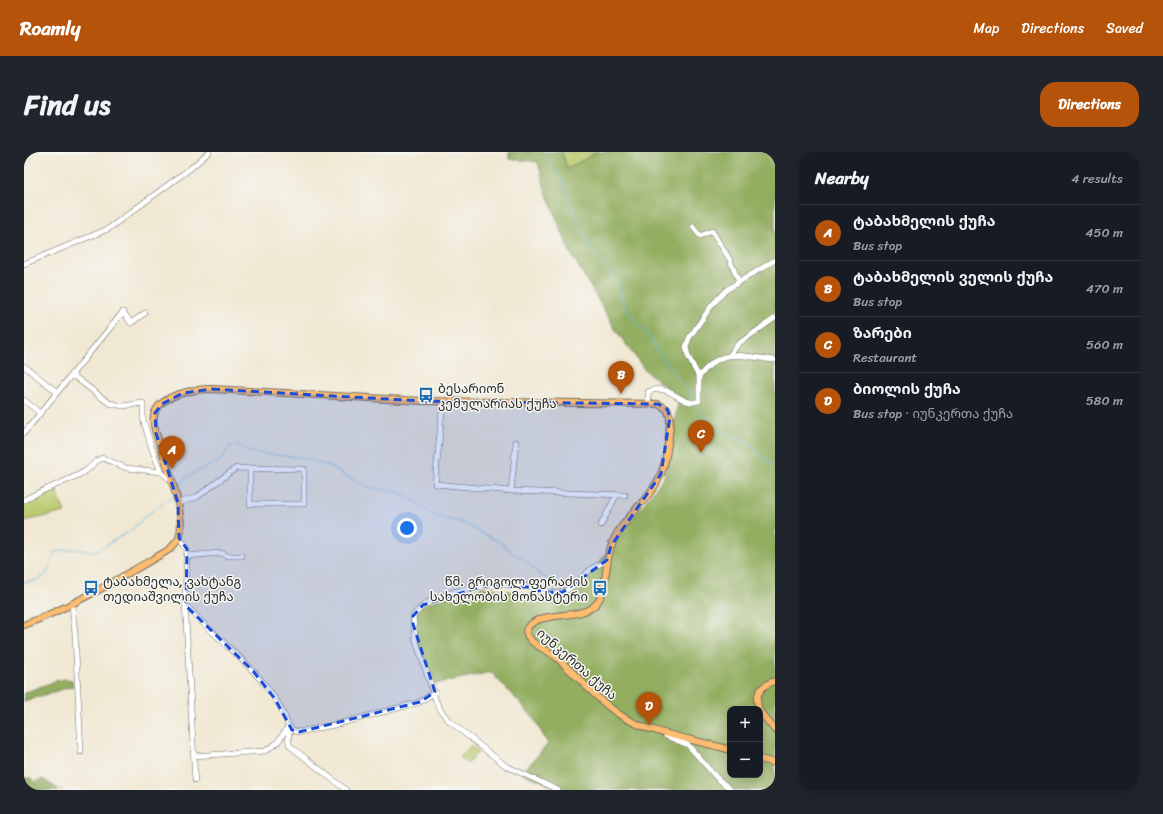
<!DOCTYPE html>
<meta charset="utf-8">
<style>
:root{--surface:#171b24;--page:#20242c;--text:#f1f3f6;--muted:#9ea1a6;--line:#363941;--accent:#b45309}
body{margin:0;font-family:Sriracha,"Noto Sans Georgian",sans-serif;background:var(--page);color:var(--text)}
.controls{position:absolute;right:12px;bottom:12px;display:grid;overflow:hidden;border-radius:8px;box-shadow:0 2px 10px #0003}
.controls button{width:36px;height:36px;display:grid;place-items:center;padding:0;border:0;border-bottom:1px solid var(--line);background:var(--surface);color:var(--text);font:20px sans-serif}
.you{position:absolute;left:383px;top:376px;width:14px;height:14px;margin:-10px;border:3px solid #fff;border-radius:50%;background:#1a73e8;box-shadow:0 0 0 6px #1a73e833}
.badge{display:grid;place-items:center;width:26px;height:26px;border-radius:50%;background:var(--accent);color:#fff;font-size:13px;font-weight:700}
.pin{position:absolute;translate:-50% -33px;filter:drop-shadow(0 1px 2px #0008)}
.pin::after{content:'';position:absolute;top:21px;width:14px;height:12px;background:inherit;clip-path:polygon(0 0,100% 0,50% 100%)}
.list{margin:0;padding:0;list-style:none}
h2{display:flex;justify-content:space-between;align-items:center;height:52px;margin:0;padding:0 16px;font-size:17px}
h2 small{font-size:13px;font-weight:400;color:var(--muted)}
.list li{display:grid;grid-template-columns:26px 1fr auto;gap:12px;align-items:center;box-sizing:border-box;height:56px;padding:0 16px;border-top:1px solid var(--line)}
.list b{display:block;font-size:15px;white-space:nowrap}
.list p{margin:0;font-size:13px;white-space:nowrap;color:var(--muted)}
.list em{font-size:13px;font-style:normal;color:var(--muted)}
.map{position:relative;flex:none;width:751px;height:638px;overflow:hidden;border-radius:16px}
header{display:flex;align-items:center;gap:24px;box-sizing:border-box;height:56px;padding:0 20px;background:var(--accent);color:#fff}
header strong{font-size:19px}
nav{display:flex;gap:22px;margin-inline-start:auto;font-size:14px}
.intro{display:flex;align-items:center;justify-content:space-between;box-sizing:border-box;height:96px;padding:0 24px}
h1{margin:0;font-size:28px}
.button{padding:10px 18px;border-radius:16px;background:var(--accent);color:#fff;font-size:14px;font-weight:700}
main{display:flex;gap:24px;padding:0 24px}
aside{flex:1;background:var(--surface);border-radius:16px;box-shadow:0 2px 10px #0003}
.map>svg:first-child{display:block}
.green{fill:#baca6d;stroke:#727a4c}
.forest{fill:#93ae60;stroke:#5f6c46;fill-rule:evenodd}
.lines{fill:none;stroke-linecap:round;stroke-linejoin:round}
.stream{stroke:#62b8df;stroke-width:1}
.minor-casing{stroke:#706d66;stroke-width:6}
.major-casing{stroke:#706d66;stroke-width:8}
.minor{stroke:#fff;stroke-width:5}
.major{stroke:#fdbc70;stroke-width:6}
.marked{fill:#1d4ed8;fill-opacity:0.2;stroke:#1d4ed8;stroke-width:3;stroke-dasharray:8 5;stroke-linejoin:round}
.labels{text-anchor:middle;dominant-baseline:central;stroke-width:3;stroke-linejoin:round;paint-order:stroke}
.poi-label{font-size:13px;fill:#2b2b2b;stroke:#f6f6f2;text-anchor:start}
.street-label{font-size:13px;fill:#2b2b2b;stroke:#f6f6f2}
</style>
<header>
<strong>Roamly</strong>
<nav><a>Map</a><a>Directions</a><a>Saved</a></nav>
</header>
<div class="intro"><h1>Find us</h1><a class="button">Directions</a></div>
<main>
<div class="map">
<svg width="751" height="638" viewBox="0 0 751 638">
<rect width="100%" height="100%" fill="#f6f6f2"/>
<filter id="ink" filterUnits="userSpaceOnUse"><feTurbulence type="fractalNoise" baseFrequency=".025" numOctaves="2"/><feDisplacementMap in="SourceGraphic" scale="8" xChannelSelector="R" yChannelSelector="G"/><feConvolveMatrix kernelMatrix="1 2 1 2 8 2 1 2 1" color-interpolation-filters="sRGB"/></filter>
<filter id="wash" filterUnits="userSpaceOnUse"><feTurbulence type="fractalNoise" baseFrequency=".012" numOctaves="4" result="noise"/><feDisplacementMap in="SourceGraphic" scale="16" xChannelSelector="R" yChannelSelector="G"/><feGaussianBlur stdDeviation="0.9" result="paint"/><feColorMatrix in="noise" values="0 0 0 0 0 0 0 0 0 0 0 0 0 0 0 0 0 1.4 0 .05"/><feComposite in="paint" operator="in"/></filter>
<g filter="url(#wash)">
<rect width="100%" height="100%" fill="#f1e8d3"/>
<path class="green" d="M 538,0 L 573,0 L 543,17 Z
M 32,338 L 41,360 L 0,369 L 0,351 Z
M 447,593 L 454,600 L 443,612 L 436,605 Z"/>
<path class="forest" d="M 485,0 L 538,0 L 543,17 L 573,0 L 751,0 L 751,638 L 540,638 L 498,621 L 524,592 L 509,565 L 467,520 L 411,532 L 392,485 L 390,464 L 399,453 L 430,442 L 459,435 L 517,444 L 541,444 L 573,414 L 640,325 L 655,246 L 621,218 L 593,180 L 546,100 L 522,40 L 514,10 L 485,7 ZM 706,557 L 736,557 L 736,623 L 706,623 Z
M 42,527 L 48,528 L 49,534 L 0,549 L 0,541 L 31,529 Z
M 0,626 L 7,626 L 10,630 L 19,627 L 34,637 L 39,638 L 0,638 Z"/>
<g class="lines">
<path class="stream" d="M 519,0 C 528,16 544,31 545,50 L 570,102 L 594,131 L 601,157 L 624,183 L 635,201 L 671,248
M 673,253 L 684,270 L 701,281 L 714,284 L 724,290 L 751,315
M 153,340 L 162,325 L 197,308 L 205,295 L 211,293 L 222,297 L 226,300 L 280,306 L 307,315 L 316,321 L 344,335 L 374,340 L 392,350 L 408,363 L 436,370 L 476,390 L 490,402 L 501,408 L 512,419 L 524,428 L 544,431
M 0,430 C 11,430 22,426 26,415 C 29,409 27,406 31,400 L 49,397 L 66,399 L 74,398 L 106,379 L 123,363 L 149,344"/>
</g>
</g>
<g filter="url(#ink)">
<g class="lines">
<defs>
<path id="minor" d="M 669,75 L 676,84 L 688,79 L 706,108 L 715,130
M 0,112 L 84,77 L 167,16 L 185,0
M 705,204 L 714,192 L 751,166
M 0,214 L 33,240
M 47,222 L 85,251 L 99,254 L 119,251 L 119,267 L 128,297 L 137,320 L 148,329
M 675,225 L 664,204 L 662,195 L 665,186 L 688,153 L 702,138 L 751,108
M 0,248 L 16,261
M 419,249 L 411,332 L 487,339 L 492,290
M 625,251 L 624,240 C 646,229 657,256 675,249 L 675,225 C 698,193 718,205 751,208
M 0,281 L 99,160 L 107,171 L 121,161
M 487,339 L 601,343
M 0,348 C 19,337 40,331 60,320 C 68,316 70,308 79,306 L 102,316 L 137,320
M 154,351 L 173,345 L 212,316 L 280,317 L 280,352 L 226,352 L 226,316
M 577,373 L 592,344
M 155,386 L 163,397 L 161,450 L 171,628
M 162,404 L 197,401 L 204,404 L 218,404
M 161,450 C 165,460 186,477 194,485 C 220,510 253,538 264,573 C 267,580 262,587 266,594 L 322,638
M 48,452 L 51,482 L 57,600
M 265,574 L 268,578 L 275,580 L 310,573 L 396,550 L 411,540
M 642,584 L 664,593 L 692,625 L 707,638
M 170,604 L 241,599 L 253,591 L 264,575
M 534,638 L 482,614 L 425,569 L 417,559 L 412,549 L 391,486 L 389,464 C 410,436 473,429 506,435 C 517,437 526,445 538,440 C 550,436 558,425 567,417 C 571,414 578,411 583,408"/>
<path id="major" d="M 0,473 C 50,454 96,426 143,399 C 148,395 152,392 155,386 C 163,365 143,314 136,293 C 133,284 127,270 131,260 C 139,242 171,237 188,237 L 398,249 L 634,252 L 643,257 L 646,265 C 646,279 643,308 637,322 C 626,349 597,366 587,394 C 581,410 583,442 571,453 C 555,469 513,457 502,478 C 503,492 523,497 532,505 C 555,525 575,551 601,566 C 628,582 675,588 706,598
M 735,557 C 729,542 738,533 751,529
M 736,560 L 751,578
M 736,607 L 751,611"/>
</defs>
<use href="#minor" class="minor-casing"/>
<use href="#major" class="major-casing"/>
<use href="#minor" class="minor"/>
<use href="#major" class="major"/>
</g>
</g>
<path class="marked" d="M 188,237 L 398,249 L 634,252 L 643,257 L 646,265 L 637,322 L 587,394 L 583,408 L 539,440 L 521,441 L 506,435 L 459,434 L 399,453 L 389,464 L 389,472 L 411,540 L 396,550 L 275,580 L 268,578 L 251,547 L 229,519 L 162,454 L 163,397 L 155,386 L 154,351 L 132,281 L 131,261 L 138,252 L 159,241 Z"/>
<defs>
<symbol id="bus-bare" viewBox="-9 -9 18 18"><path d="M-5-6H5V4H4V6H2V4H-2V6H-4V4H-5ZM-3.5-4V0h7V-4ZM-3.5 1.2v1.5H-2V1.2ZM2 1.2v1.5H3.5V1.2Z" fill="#1f6fb2" stroke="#f6f6f2" stroke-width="2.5" paint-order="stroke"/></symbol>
</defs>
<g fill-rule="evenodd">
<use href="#bus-bare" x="391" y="232" width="22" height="22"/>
<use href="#bus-bare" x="56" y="425" width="22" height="22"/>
<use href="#bus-bare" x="565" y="425" width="22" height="22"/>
</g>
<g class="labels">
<g class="poi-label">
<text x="414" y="236">ბესარიონ<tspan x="414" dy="15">კემულარიას ქუჩა</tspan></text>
<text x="79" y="429">ტაბახმელა, ვახტანგ<tspan x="79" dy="15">თედიაშვილის ქუჩა</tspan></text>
<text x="564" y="429" text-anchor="end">წმ. გრიგოლ ფერაძის<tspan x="564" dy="15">სახელობის მონასტერი</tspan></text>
</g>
<g class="street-label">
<text transform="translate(553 512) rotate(41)">იუნკერთა ქუჩა</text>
</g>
</g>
</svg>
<div class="controls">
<button>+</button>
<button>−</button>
</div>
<div class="you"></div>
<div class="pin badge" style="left:148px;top:317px">A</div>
<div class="pin badge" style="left:597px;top:242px">B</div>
<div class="pin badge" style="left:677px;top:301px">C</div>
<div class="pin badge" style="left:625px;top:573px">D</div>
</div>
<aside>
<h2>Nearby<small>4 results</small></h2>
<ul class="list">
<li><span class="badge">A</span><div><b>ტაბახმელის ქუჩა</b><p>Bus stop</p></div><em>450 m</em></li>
<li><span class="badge">B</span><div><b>ტაბახმელის ველის ქუჩა</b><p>Bus stop</p></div><em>470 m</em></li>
<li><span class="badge">C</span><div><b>ზარები</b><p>Restaurant</p></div><em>560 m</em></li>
<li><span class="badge">D</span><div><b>ბიოლის ქუჩა</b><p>Bus stop · იუნკერთა ქუჩა</p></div><em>580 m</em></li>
</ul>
</aside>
</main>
